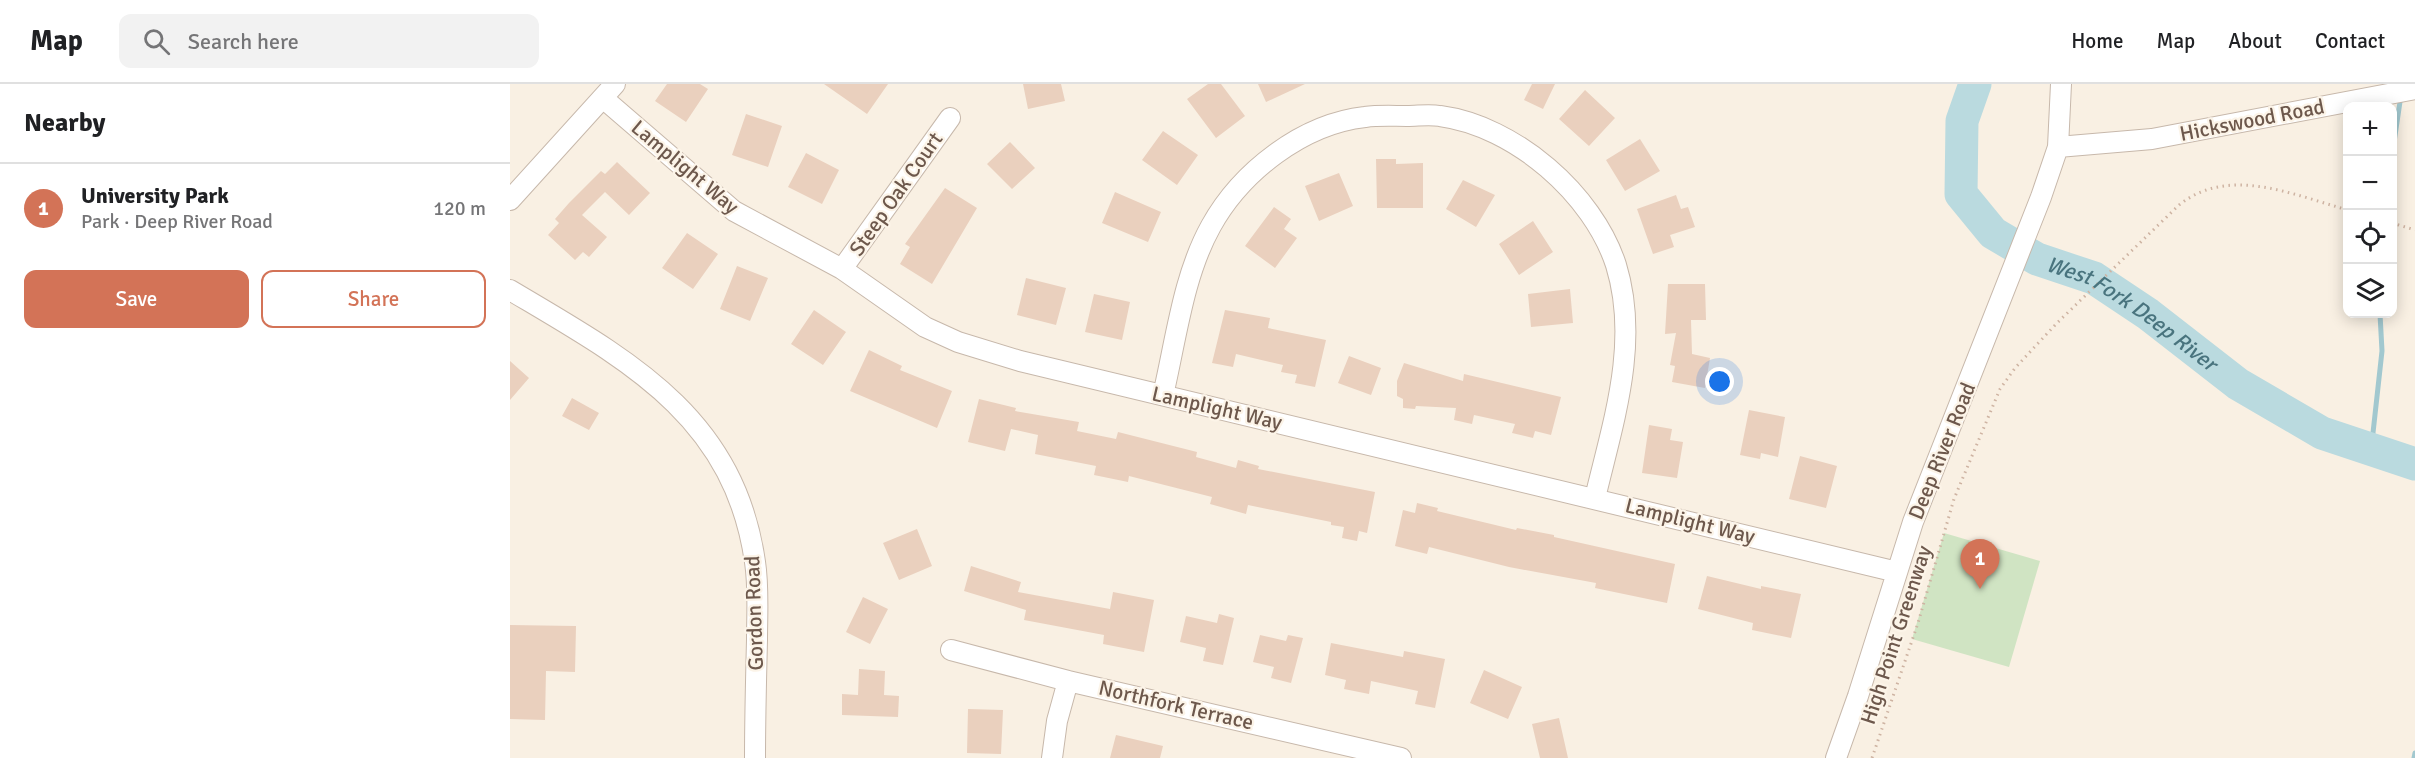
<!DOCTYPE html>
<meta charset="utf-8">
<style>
:root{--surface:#fff;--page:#f2f2f2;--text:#202124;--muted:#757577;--line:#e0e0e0;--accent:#d37357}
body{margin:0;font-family:Signika,sans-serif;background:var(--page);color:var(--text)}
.controls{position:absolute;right:18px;top:18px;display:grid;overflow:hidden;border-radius:12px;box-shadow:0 3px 15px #0003}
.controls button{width:54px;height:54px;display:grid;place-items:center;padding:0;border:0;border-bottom:2px solid var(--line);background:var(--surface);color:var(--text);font:30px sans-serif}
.you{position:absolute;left:1210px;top:298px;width:21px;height:21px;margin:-15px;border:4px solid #fff;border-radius:50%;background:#1a73e8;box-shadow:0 0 0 9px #1a73e833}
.badge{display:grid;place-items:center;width:39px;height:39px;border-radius:50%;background:var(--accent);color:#fff;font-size:20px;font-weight:700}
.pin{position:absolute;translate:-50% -50px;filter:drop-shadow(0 2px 3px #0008)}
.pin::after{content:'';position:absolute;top:32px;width:21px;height:18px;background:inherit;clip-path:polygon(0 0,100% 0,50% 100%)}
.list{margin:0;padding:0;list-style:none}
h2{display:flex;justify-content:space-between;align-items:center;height:78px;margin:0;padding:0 24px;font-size:26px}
h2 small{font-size:20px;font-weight:400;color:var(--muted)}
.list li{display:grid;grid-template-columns:39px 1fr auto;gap:18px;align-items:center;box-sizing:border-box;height:90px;padding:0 24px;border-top:2px solid var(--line)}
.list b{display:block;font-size:22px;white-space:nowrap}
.list p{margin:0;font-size:20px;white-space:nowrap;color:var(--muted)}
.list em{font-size:20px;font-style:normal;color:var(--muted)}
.actions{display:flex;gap:12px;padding:18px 24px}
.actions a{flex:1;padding:14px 0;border:2px solid var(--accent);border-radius:12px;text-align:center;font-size:21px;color:var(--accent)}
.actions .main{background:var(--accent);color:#fff}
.icon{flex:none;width:33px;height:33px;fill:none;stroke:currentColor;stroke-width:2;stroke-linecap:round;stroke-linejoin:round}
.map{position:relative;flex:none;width:1905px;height:674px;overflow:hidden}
header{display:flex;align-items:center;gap:36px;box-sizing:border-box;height:84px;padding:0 30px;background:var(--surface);border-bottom:2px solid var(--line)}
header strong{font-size:28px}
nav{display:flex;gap:33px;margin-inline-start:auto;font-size:21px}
.search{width:420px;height:54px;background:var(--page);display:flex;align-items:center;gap:15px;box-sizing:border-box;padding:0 21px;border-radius:12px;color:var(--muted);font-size:22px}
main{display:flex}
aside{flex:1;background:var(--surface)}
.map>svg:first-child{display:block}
.green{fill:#d0e4c3}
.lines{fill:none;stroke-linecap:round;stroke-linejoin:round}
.stream{stroke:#a2c8cf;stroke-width:5}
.river{stroke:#badadf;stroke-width:33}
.building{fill:#ead0be}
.minor-casing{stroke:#c7b8ab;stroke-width:22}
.path{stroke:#ceb3a2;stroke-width:3;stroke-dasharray:1.5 4.5;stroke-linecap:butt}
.minor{stroke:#fff;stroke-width:20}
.labels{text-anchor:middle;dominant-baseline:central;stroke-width:4.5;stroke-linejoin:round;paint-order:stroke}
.street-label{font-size:21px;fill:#6d584c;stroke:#fcf4e8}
.water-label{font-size:22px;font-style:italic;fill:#49747e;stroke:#fcf4e8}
</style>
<header>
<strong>Map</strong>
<div class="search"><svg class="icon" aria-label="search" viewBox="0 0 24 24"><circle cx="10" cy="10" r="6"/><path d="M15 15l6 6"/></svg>Search here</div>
<nav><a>Home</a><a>Map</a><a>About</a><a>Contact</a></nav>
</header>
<main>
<aside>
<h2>Nearby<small></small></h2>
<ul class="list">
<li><span class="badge">1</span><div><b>University Park</b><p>Park · Deep River Road</p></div><em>120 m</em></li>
</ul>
<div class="actions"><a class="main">Save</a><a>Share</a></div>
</aside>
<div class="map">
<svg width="1905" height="674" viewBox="0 0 1905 674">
<rect width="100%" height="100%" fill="#f9f0e3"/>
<path class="green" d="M 1434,449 L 1530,477 L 1499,583 L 1402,555 Z"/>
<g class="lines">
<path class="stream" d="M 1882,72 L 1891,11
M 1861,367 L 1872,267 L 1870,230
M 1904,674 L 1905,669"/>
<path class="river" id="s1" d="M 1465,0 L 1452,37 L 1451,110 L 1483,149 L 1527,175 L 1584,194 L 1638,230 L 1728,300 L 1812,349 L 1905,380"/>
</g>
<path class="building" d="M 157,0 L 190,0 L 198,5 L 176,38 L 145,17 Z
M 314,0 L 378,0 L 357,30 Z
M 513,0 L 551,0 L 555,17 L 518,25 Z
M 698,0 L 711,0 L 735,32 L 706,54 L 677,15 Z
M 748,0 L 795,0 L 756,18 Z
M 1022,0 L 1045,0 L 1033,25 L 1014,16 Z
M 1075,6 L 1105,34 L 1079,62 L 1049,35 Z
M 236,30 L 272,42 L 258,83 L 222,71 Z
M 653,47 L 688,71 L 667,101 L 632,76 Z
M 1130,55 L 1150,87 L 1115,107 L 1096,76 Z
M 500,58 L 525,84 L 502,105 L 477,80 Z
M 296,69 L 329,86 L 312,120 L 278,103 Z
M 866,75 L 886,75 L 886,80 L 913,79 L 913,124 L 867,124 Z
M 107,78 L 140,109 L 119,131 L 95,108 L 72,131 L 97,153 L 79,173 L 73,168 L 65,176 L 38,151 L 49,139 L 45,135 L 59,119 L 91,87 L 95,90 Z
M 829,89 L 843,122 L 809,137 L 795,102 Z
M 953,96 L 985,111 L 966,143 L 936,125 Z
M 435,104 L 467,124 L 422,200 L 390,180 L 400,163 L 395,160 Z
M 605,108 L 651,128 L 638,158 L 592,139 Z
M 1166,111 L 1171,125 L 1178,123 L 1185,143 L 1160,151 L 1164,163 L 1143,170 L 1127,125 Z
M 764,123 L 781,135 L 774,145 L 787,154 L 765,184 L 735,162 Z
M 1023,137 L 1043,168 L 1009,191 L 989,160 Z
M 177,149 L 208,170 L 183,205 L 152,184 Z
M 227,182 L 258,194 L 240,237 L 210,225 Z
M 516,194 L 556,204 L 546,241 L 507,231 Z
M 1158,200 L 1195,200 L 1196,236 L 1181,236 L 1182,270 L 1200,274 L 1195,304 L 1162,298 L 1165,282 L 1160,281 L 1166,249 L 1155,250 Z
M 1060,205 L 1063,239 L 1021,243 L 1018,210 Z
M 584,210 L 620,218 L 612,256 L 575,248 Z
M 304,226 L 336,248 L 313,281 L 281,260 Z
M 715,226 L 760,234 L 758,244 L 816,256 L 805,303 L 785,299 L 787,291 L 771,288 L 773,281 L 726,270 L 723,283 L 702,279 Z
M 359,266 L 392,282 L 390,286 L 442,307 L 427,344 L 340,307 Z
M 839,272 L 871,284 L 861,311 L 828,299 Z
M 0,277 L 19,294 L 0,316 Z
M 894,279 L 953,297 L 954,290 L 1051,313 L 1041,351 L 1025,347 L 1023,354 L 1002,349 L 1005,340 L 964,331 L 962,340 L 944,336 L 946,324 L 906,322 L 905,325 L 893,324 L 893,315 L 887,312 L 887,297 Z
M 62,314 L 89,329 L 79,346 L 52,332 Z
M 469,315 L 506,324 L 505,327 L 569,338 L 567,347 L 606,355 L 608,348 L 687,368 L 686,373 L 726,384 L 728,376 L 749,382 L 748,385 L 865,408 L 857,449 L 849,447 L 847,457 L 832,454 L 834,443 L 821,441 L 821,438 L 738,421 L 736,430 L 700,420 L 702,413 L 619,392 L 618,398 L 584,391 L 586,382 L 525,370 L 528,351 L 501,345 L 495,367 L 458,358 Z
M 1239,326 L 1275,333 L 1268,373 L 1251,369 L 1250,375 L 1230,371 Z
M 1139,341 L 1162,345 L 1160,356 L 1173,358 L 1167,394 L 1132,389 Z
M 1290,372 L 1327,382 L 1316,424 L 1279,415 Z
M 907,419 L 928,424 L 927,427 L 1006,446 L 1007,444 L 1044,451 L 1044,453 L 1165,480 L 1157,519 L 1085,504 L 1086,499 L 999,483 L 919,463 L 917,470 L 885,462 L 893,426 L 905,429 Z
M 407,445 L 422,482 L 389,496 L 373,459 Z
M 461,482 L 511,498 L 508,508 L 600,525 L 603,508 L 644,516 L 634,568 L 593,560 L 594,551 L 514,536 L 516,526 L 454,507 Z
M 1197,492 L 1251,505 L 1251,502 L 1291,510 L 1281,554 L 1242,546 L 1243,539 L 1188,525 Z
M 353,513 L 378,525 L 360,560 L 336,548 Z
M 709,530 L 724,534 L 713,581 L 693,577 L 696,564 L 670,558 L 676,532 L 707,539 Z
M 0,541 L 66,542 L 65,588 L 36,587 L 35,636 L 0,635 Z
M 750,551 L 776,557 L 778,551 L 793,554 L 781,599 L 761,594 L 764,583 L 743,578 Z
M 821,559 L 893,573 L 894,567 L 935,575 L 925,624 L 905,620 L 908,607 L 861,597 L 859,610 L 834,605 L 836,596 L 815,591 Z
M 349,585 L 375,587 L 374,611 L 389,612 L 388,633 L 332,631 L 332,610 L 348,611 Z
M 974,586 L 1012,603 L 998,635 L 960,619 Z
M 458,625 L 493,626 L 491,670 L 457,669 Z
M 1049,634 L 1058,674 L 1030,674 L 1022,640 Z
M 606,651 L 653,662 L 650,674 L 600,674 Z"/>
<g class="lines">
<defs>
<path id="minor" d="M 94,15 L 224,127 L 332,185 L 415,243 L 448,258 L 510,277 L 1387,488
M 1548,63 L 1642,55 L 1905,5
M 0,116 L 105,0
M 332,185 L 440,34
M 0,206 C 116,275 224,331 245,478 C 249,504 247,530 247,556 C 246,595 245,635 245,674
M 653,311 C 666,256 673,192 701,142 C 731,88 792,40 855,33 C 869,31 883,32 897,32 C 908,32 919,30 930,32 C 1005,42 1083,110 1106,181 C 1130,259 1103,338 1085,414
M 441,566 L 558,597 L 891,674
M 542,674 L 547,637 L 558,597
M 1326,674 L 1348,612 L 1403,438 L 1531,113 L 1548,63 L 1551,0"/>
</defs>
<use href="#minor" class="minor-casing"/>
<path class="path" d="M 1882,139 L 1905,146
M 1362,674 L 1408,539 L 1444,415 L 1490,305 L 1505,284 L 1547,239 L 1669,121 C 1719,81 1783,111 1838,126"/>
<use href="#minor" class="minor"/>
</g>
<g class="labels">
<g class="street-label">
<text transform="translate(1742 36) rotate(-11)">Hickswood Road</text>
<text transform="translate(175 83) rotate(40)">Lamplight Way</text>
<text transform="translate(386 110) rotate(-55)">Steep Oak Court</text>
<text transform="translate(707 324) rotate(13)">Lamplight Way</text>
<text transform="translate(1432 367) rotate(-68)">Deep River Road</text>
<text transform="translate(1180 437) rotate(14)">Lamplight Way</text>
<text transform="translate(244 529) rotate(-92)">Gordon Road</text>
<text transform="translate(1386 551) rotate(-72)">High Point Greenway</text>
<text transform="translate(666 621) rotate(13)">Northfork Terrace</text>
</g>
<g class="water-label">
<text stroke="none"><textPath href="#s1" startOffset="324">West Fork Deep River</textPath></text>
</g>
</g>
</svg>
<div class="controls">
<button>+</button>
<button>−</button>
<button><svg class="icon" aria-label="locate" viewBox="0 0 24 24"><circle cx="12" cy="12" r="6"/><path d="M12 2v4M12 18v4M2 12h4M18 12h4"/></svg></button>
<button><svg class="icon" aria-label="layers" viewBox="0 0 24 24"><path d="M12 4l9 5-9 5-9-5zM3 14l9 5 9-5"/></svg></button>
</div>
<div class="you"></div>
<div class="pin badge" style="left:1470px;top:505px">1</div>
</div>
</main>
